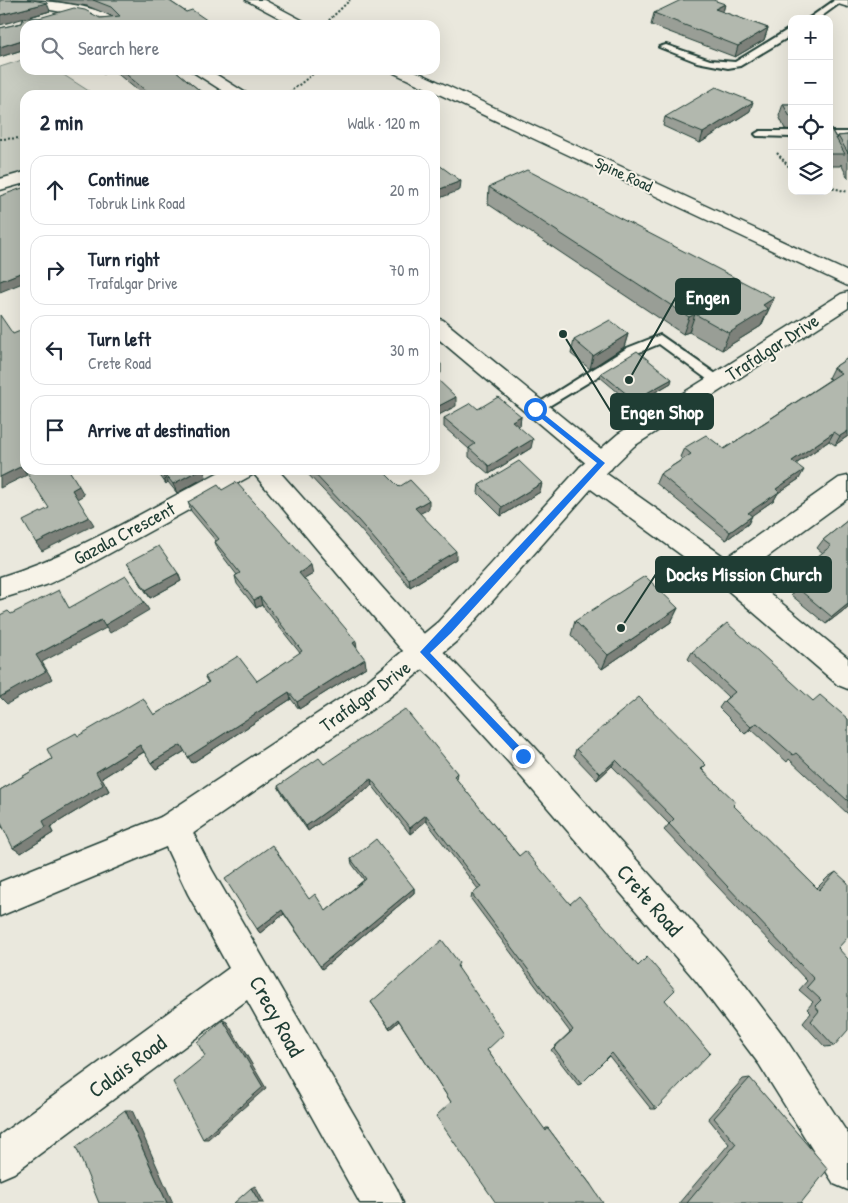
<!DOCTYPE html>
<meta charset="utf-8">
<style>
:root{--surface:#fff;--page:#f6f6f7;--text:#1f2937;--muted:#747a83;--line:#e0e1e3}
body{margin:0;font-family:"Patrick Hand",sans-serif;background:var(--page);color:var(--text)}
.controls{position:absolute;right:15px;top:15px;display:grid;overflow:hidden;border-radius:10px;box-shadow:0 5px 20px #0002}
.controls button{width:45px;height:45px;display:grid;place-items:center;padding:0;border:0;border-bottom:1px solid var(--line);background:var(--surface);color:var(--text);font:25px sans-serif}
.stop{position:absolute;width:15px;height:15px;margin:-11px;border:4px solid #1a73e8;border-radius:50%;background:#fff}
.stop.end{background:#1a73e8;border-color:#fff;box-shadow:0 1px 5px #0008}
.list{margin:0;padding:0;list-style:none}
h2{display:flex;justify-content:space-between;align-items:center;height:65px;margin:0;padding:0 20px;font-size:21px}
h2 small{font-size:16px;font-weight:400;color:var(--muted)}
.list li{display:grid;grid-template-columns:32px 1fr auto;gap:15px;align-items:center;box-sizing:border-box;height:70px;margin:0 10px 10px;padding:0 10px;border:1px solid var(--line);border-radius:15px}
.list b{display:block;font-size:19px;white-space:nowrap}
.list p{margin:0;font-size:16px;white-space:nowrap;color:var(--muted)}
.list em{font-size:16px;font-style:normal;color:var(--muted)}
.icon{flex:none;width:28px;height:28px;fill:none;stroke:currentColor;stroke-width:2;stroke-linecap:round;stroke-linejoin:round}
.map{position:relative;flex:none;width:848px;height:1203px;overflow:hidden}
.search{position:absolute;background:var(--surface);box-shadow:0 5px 20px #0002;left:20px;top:20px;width:420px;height:55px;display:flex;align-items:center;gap:12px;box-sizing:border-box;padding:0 18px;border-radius:15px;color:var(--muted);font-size:19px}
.panel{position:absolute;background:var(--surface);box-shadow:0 5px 20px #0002;left:20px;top:90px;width:420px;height:385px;border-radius:15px}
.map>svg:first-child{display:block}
.green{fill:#c8ccc1;stroke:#74847a}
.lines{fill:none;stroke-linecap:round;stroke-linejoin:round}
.lane-casing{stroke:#1f3d34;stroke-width:4}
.street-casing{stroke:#1f3d34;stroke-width:3}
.secondary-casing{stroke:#1f3d34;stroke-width:3}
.path{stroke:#1f3d34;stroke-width:2;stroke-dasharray:2 2;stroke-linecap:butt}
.lane{fill:#f7f3e8;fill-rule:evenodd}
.street{fill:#f7f3e8;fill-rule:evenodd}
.secondary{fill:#f7f3e8;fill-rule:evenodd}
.wall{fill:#999e96;stroke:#1f3d34}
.shaded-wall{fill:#7d817a;stroke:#1f3d34}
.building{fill:#b2b8ae;stroke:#1f3d34}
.route{fill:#1a73e8}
.labels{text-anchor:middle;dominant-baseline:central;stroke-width:4;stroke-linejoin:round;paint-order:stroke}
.far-street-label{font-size:16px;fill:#1f3d34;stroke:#f7f3e8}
.street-label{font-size:19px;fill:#1f3d34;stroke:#f7f3e8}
.near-street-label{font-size:22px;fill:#1f3d34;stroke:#f7f3e8}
.leader{fill:none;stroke:#1f3d34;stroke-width:2}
.callout-dot{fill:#1f3d34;stroke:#f7f3e8;stroke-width:2}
.callout{fill:#1f3d34;stroke:#1f3d34;stroke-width:2}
.callout-label{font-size:20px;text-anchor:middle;font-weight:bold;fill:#fff}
</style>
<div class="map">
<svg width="848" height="1203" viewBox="0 0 848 1203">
<rect width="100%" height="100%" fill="#eae8dd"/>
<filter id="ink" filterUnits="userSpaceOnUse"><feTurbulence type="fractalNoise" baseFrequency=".02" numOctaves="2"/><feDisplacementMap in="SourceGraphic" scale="10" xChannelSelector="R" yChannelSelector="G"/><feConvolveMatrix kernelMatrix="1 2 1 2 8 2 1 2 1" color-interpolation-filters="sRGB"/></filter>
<g filter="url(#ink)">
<path class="green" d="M 25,59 L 25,70 L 56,70 L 95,95 L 25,95 L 25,172 L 0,180 L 0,67 Z"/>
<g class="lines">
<defs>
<path id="lane" d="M 835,0 L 844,0 L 818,19 L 808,19 Z
M 789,29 L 792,29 L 792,35 L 740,66 L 728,68 L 697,62 L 659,47 L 666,45 L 710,60 L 735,62 Z
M 760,131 L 792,131 L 792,137 L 757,136 L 755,134 Z
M 829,132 L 848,132 L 848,138 L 829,138 Z
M 660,335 L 723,379 L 725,382 L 723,385 L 715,385 L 659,344 L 635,354 L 539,412 L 535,413 L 529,409 L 627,348 Z"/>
<path id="street" d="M 12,0 C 38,0 105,3 121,25 L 103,25 L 88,17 L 19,4 Z
M 833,0 L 848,0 L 848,7 L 835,3 Z
M 190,70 L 209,70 L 249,95 L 229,95 Z
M 25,172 L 25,183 L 0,190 L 0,179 Z
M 435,318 L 443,320 L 611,457 L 614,463 L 611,469 L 604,472 L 726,558 L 839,478 L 848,476 L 848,498 L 745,573 L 848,658 L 848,689 L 838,685 L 717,581 L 580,481 L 577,474 L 580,467 L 588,465 L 435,336 Z
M 223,470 L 278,470 L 419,629 L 454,662 L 534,746 L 723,956 L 785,1038 L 848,1134 L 848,1190 L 834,1184 L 759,1064 L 697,982 L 512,766 L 434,680 L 399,647 L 254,474 L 83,568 L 46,585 L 0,599 L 0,577 C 78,553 150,508 223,470 Z
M 173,812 L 185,817 L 212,870 L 397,1189 L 403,1203 L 360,1203 L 247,1000 L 14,1173 L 0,1179 L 0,1135 L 229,968 L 188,894 L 157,828 L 161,817 Z"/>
<path id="secondary" d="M 246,0 L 264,0 L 311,25 L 293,25 Z
M 392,70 L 413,70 L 848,272 L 848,286 L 394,73 Z
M 848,292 L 848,308 L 634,446 L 598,481 L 458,640 L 387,699 L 185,839 L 0,916 L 0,882 L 161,817 L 367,681 L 438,622 L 580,467 L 618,434 L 841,294 Z"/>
</defs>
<use href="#lane" class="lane-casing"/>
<use href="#street" class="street-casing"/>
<use href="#secondary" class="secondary-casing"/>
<path class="path" d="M 326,23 L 350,0
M 286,95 L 318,70
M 0,139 L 25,138
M 777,153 L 792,170
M 829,187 L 848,192"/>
<use href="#lane" class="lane"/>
<use href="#street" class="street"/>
<use href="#secondary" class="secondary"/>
</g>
<path class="wall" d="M 49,0 L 168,0 L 186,12 L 214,25 L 25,25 L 25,49 L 0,57 L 0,28 L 22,23 L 23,19 L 50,11 L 26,18 L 100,18 L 114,17 L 87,6 Z
M 725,4 L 723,12 L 768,28 L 764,40 L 735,57 L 651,25 L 654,13 Z
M 98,70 L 175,70 L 205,95 L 143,95 L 113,70 L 103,74 Z
M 783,104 L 792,104 L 792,130 L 785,129 L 779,116 Z
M 750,111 L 700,143 L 663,126 L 665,117 Z
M 829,126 L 837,139 L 838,136 L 848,135 L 848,178 L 841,164 L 840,166 L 829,166 Z
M 792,134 L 792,143 L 790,139 Z
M 489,187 L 774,298 L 761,326 L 722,350 L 689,332 L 683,334 L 488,204 Z
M 628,334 L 624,347 L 590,369 L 571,354 L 574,340 Z
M 848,358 L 848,436 L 835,445 L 829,441 L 796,464 L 799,479 L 778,493 L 774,500 L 752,515 L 748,524 L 726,540 L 656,483 L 660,474 L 683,459 L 680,457 L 684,448 L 724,449 L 831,379 L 828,378 L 833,368 Z
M 601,373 L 671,383 L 633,405 L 600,377 Z
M 478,409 L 521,416 L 520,425 L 518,426 L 531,448 L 489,474 L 469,457 L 469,449 L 444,427 L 444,418 Z
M 156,470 L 204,470 L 206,477 L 177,493 L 168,482 L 166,484 Z
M 304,470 L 382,470 L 399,487 L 429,509 L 420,513 L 456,559 L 410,587 L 359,528 Z
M 542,483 L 540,492 L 501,516 L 478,493 L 479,485 Z
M 222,490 L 313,574 L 304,579 L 357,649 L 366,667 L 299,709 L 291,699 L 192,763 L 185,751 L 156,769 L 144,752 L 102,778 L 109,791 L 50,827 L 53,833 L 21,853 L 3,827 L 0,828 L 0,790 L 52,759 L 79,736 L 154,715 L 208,683 L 205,677 L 257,681 L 300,653 L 262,605 L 256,608 L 237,584 L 235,576 L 237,575 L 218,550 L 215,542 L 216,541 L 191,511 L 188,502 Z
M 848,520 L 848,607 L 826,624 L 791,595 L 796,587 L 801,583 L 794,578 L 800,570 L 823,553 L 817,548 L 823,540 Z
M 127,563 L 178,573 L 181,581 L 150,598 L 132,571 Z
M 678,608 L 671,622 L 602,669 L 571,635 L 575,621 Z
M 692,652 L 813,701 L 848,719 L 848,814 L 789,759 L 787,762 L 751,729 L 745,734 L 719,708 L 724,701 L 728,697 L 688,659 Z
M 576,749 L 706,765 L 702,769 L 733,806 L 817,888 L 828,877 L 836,872 L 838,948 L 834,1046 L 825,1047 L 803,1023 L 811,1013 L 807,1009 L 813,1002 L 799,990 L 807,981 L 664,830 L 669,824 L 612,766 L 597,780 L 574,756 Z
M 324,764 L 457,773 L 456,779 L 519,856 L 570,904 L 638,966 L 647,957 L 665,1000 L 656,1109 L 651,1109 L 609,1056 L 581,1084 L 578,1085 L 551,1050 L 570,1032 L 471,899 L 472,894 L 478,889 L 426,821 L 410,834 L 372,785 L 308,831 L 281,792 L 278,786 Z
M 351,859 L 414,888 L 414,893 L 322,969 L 284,914 L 260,933 L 257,929 L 309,899 L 326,911 L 364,880 L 352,864 Z
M 459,966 L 458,967 L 487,1050 L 544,1130 L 546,1128 L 548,1128 L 591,1185 L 451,1102 L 399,1021 L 390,1029 L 371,1002 Z
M 750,1078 L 801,1203 L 679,1203 L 729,1144 L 708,1118 L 743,1079 Z"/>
<path class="shaded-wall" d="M 47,3 L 50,11 L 0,25 L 0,15 Z
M 725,4 L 722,16 L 715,9 Z
M 768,28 L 764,40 L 735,57 L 738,46 Z
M 25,39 L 25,49 L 0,57 L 0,47 Z
M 102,70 L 113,70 L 103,74 Z
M 753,102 L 750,111 L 700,143 L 703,133 Z
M 461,181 L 460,190 L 435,200 L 435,191 Z
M 25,271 L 25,282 L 0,292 L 0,281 Z
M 774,298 L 761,326 L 722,350 L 729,333 L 763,305 Z
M 695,314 L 689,332 L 683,334 L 689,317 Z
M 628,334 L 624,347 L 590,369 L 593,356 Z
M 441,364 L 441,373 L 435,377 L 435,367 Z
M 672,379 L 671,383 L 633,405 L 634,400 Z
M 456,397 L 456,406 L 435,417 L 435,408 Z
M 521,416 L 520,425 L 511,431 L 512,421 Z
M 848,431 L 848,436 L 835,445 L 840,436 Z
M 834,432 L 829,441 L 787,470 L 792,461 Z
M 533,439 L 531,448 L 489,474 L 489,466 Z
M 22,466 L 27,475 L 0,488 L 0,477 Z
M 199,470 L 204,470 L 206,477 L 177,493 L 173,484 Z
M 804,470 L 799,479 L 778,493 L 774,500 L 744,521 L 748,513 L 776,489 Z
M 165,474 L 168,482 L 166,484 L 163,475 Z
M 542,483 L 540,492 L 501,516 L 502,507 Z
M 79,486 L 84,495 L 77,499 L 72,490 Z
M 429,500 L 429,509 L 415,516 L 415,508 Z
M 752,516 L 748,524 L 726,540 L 730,532 Z
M 89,517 L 94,525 L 42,551 L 36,543 Z
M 456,551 L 456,559 L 410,587 L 409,579 Z
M 311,565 L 313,574 L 301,581 L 299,573 Z
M 178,573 L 181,581 L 150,598 L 146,590 Z
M 260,597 L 262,605 L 256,608 L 254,600 Z
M 144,602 L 149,610 L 110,633 L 105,625 Z
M 848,604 L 848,607 L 826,624 L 832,617 Z
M 678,608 L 671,622 L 602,669 L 608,655 Z
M 101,620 L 106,628 L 42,662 L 52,679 L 7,704 L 0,697 L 36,655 Z
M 356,641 L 357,649 L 353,643 Z
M 365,659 L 366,667 L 299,709 L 297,702 Z
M 289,692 L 291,699 L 192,763 L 188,757 Z
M 757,723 L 751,729 L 745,734 L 751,727 Z
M 140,745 L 145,751 L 102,778 L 109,791 L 50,827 L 53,833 L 21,853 L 13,848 L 96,772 Z
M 181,745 L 185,751 L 156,769 L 151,763 Z
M 616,760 L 612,766 L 597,780 L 600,774 Z
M 371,779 L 372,785 L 308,831 L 306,826 Z
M 426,815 L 426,821 L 410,834 L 410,828 Z
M 414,888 L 414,893 L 322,969 L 320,966 Z
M 282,910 L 284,914 L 260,933 L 257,929 Z
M 398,1019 L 399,1021 L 390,1029 L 389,1027 Z
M 223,1020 L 227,1022 L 266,1088 L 208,1139 L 203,1139 Z
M 125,1110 L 132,1110 L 173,1203 L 167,1203 Z
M 255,1186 L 264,1203 L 260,1203 L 251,1188 Z"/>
<path class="building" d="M 0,0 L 33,0 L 47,3 L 0,15 Z
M 93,0 L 168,0 L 186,12 L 192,10 L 214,25 L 25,25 L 25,39 L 0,47 L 0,28 L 22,23 L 24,18 L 39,18 L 74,8 L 85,10 L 100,18 L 120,16 L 111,7 Z
M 681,0 L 713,0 L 725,4 L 715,9 L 768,28 L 738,46 L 654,13 Z
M 121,70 L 175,70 L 205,95 L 151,95 Z
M 716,87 L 753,102 L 703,133 L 665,117 Z
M 783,104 L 792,104 L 792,117 L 790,117 Z
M 829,126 L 845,154 L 829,154 Z
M 848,135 L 848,153 L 838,136 Z
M 435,162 L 461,181 L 435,191 Z
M 527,170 L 774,298 L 763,305 L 768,309 L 729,333 L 695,314 L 689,317 L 489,187 Z
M 25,187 L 25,271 L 0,281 L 0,196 Z
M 0,315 L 13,334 L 25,329 L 25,470 L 69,470 L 79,486 L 72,490 L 89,517 L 36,543 L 23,521 L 49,508 L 22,466 L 0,477 Z
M 610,320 L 628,334 L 593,356 L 574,340 Z
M 637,351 L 672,379 L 634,400 L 601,373 Z
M 435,358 L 441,364 L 435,367 Z
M 848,358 L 848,431 L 840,436 L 834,432 L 792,461 L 804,470 L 776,489 L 779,492 L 748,513 L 752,516 L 730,532 L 660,474 L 691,454 L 684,448 L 706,435 L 724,449 L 841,373 L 833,368 Z
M 435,377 L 456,397 L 435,408 Z
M 498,397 L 521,416 L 512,421 L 533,439 L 489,466 L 469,448 L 475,444 L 444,418 L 471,403 L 478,409 Z
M 519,461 L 542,483 L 502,507 L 479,485 Z
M 159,470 L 199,470 L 173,484 L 165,474 L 163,475 Z
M 311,470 L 382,470 L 399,487 L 410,480 L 429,500 L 415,508 L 456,551 L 409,579 L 358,520 Z
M 236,482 L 311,565 L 299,573 L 356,641 L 353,643 L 365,659 L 297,702 L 289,692 L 188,757 L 181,745 L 151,763 L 140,745 L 96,772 L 103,785 L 43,821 L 46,827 L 13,848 L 0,821 L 0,790 L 52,759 L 47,749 L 76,733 L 78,736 L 143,698 L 154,715 L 209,682 L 205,677 L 238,656 L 257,681 L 302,651 L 260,597 L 254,600 L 235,576 L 240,573 L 215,542 L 219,539 L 188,502 L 218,485 L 222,490 Z
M 848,520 L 848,604 L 832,617 L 796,587 L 809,577 L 800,570 L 831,546 L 823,540 Z
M 159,546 L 178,573 L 146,590 L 127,563 Z
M 126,576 L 144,602 L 105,625 L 101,620 L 36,655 L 46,671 L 0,697 L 0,615 L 8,611 L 11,614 L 59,590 L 69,608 Z
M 645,576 L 678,608 L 608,655 L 575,621 Z
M 727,623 L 813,701 L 820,695 L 848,719 L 848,801 L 796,753 L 793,755 L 757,723 L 751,727 L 724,701 L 735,692 L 692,652 Z
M 639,697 L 706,765 L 701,769 L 736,802 L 733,805 L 819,890 L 836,872 L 848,883 L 848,937 L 838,948 L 848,959 L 848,1030 L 834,1046 L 811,1021 L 819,1011 L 815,1006 L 821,1000 L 807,987 L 814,979 L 669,824 L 674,819 L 616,760 L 600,774 L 576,749 Z
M 405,709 L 457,773 L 454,776 L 519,856 L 525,851 L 570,904 L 579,896 L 638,966 L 647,957 L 675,990 L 665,1000 L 710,1053 L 656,1109 L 612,1053 L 581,1084 L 554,1048 L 573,1030 L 472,894 L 481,887 L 426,815 L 410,828 L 371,779 L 306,826 L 278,786 L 319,758 L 324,764 Z
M 376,839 L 414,888 L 320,966 L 282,910 L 257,929 L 225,879 L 272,845 L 309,899 L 315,894 L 326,911 L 366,879 L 351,859 Z
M 442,940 L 459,963 L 457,966 L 504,1034 L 487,1050 L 546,1131 L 548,1128 L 591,1185 L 603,1203 L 496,1203 L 436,1116 L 451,1102 L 398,1019 L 389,1027 L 371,1002 Z
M 223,1020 L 263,1087 L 203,1139 L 173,1082 L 205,1056 L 197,1042 Z
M 750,1078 L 828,1169 L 801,1203 L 687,1203 L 736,1144 L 714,1118 Z
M 125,1110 L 167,1203 L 99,1203 L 76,1147 Z
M 251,1188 L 260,1203 L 234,1203 Z"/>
</g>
<path class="route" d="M 535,407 L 605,463 L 451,633 L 430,653 L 526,753 L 526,759 L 523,761 L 420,652 L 597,463 L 532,411 Z"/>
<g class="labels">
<g class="far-street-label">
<text transform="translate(624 174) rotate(25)">Spine Road</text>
</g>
<g class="street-label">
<text transform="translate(772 347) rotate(-33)">Trafalgar Drive</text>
<text transform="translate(124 533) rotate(-28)">Gazala Crescent</text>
<text transform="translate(365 696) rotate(-36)">Trafalgar Drive</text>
</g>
<g class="near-street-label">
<text transform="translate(650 900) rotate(49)">Crete Road</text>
<text transform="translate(277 1016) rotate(61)">Crecy Road</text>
<text transform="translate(127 1066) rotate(-36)">Calais Road</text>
</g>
</g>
<path class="leader" d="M629 380L676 297M563 334L611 412M621 628L656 574"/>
<g class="callout-dot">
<circle cx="629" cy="380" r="5"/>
<circle cx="563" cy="334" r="5"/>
<circle cx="621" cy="628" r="5"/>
</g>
<g class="callout">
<rect x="676" y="279" width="64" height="35" rx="5"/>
<rect x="611" y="394" width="102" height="35" rx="5"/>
<rect x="656" y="557" width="175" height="35" rx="5"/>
</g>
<g class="callout-label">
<text x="708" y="304">Engen</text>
<text x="662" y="419">Engen Shop</text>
<text x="744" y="581">Docks Mission Church</text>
</g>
</svg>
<div class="controls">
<button>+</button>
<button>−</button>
<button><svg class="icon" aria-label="locate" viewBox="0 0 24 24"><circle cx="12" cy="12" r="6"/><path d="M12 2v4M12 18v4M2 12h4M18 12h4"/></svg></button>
<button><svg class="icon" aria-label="layers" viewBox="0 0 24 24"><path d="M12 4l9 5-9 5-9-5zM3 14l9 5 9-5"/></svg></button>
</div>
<div class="stop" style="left:535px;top:409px"></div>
<div class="stop end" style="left:523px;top:756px"></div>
<div class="search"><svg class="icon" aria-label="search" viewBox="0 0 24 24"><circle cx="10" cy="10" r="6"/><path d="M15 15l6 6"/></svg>Search here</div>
<section class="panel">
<h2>2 min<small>Walk · 120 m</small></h2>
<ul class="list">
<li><svg class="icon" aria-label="ahead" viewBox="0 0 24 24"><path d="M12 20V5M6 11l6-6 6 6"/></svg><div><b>Continue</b><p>Tobruk Link Road</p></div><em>20 m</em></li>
<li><svg class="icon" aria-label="right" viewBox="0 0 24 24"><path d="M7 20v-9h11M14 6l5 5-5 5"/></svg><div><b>Turn right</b><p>Trafalgar Drive</p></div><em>70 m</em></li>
<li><svg class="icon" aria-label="left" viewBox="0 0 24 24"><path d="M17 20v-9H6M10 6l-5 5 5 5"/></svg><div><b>Turn left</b><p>Crete Road</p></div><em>30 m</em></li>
<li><svg class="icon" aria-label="arrive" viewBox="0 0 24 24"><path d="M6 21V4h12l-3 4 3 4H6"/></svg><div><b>Arrive at destination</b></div></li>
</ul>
</section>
</div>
